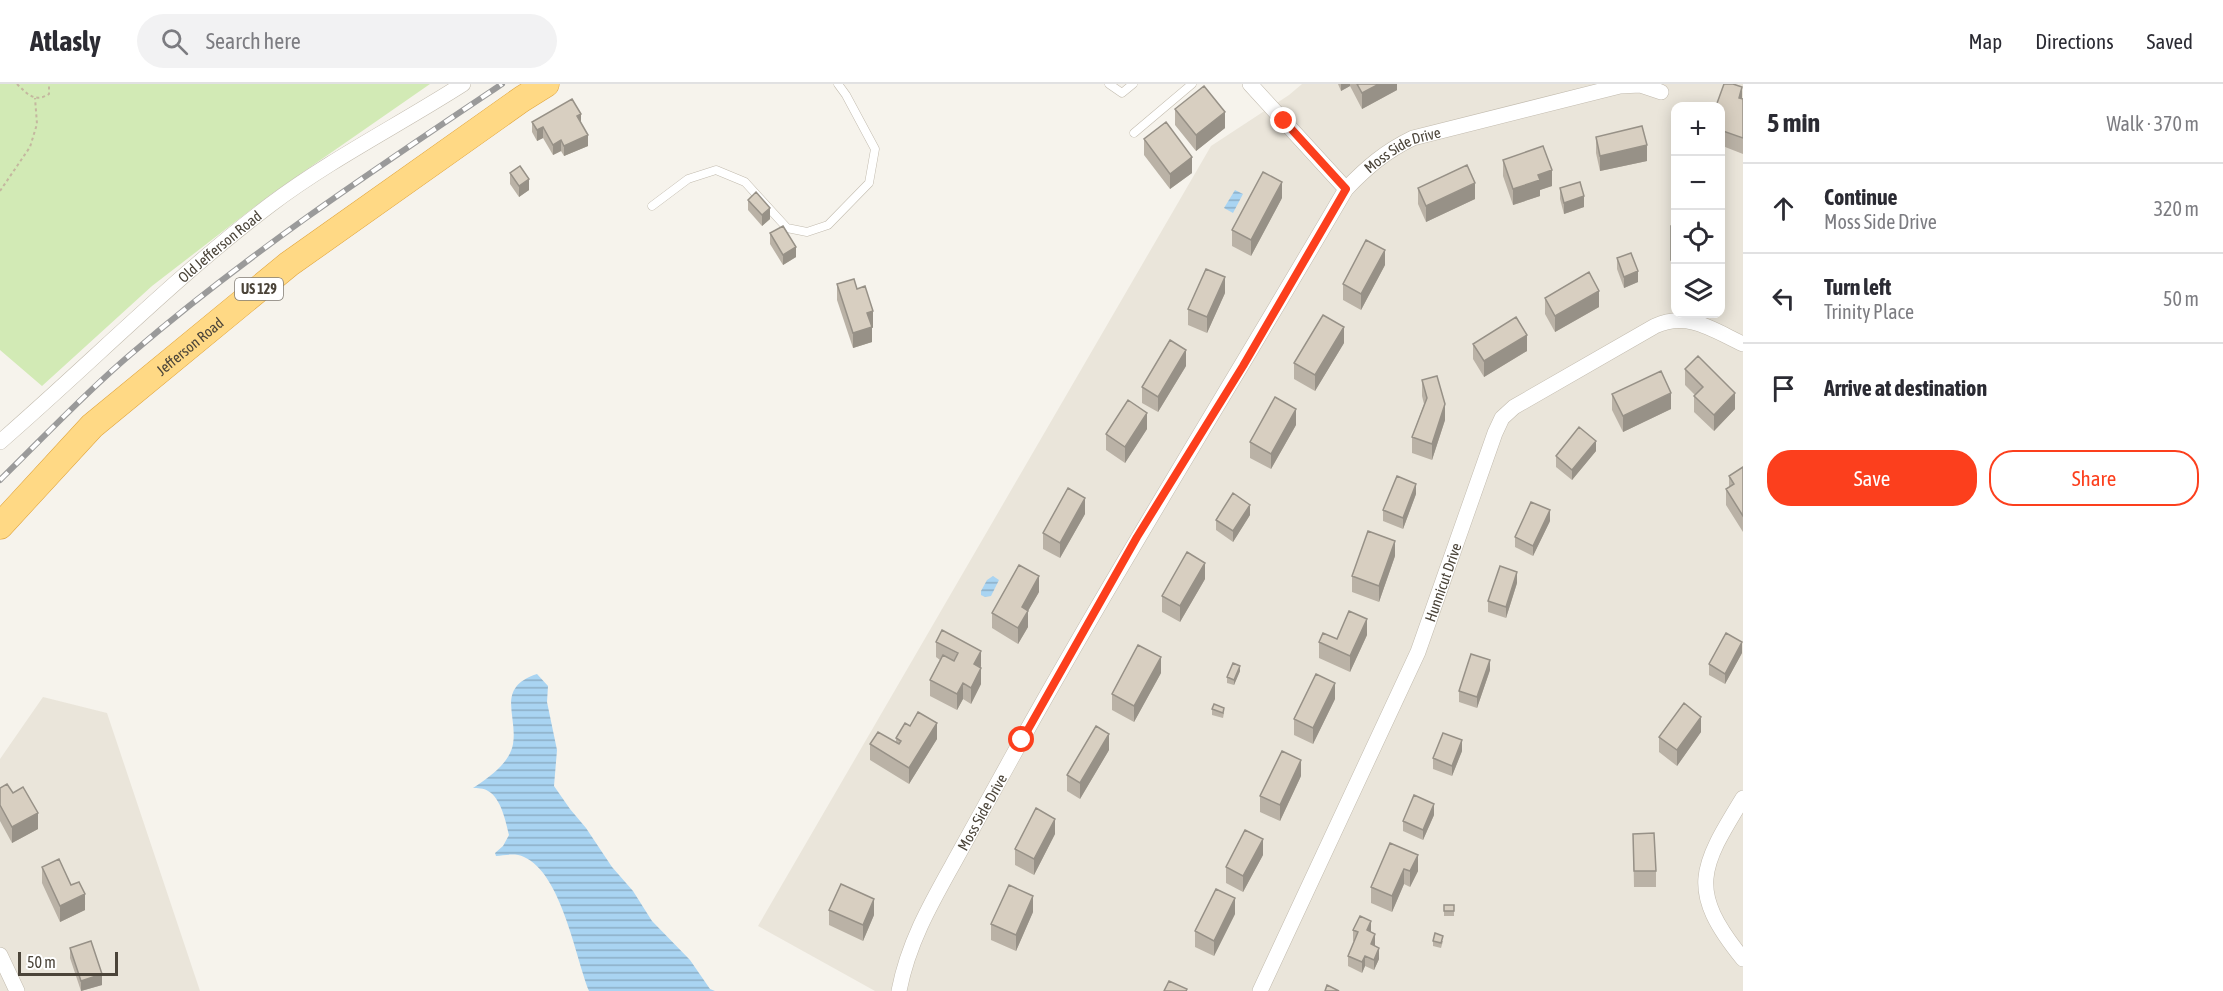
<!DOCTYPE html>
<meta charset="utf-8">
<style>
:root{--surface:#fff;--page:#f2f2f3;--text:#2b2b33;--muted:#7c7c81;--line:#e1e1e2;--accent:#fc3f1d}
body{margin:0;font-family:"Asap Condensed",sans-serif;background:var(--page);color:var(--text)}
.controls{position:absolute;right:18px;top:18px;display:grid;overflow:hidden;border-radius:12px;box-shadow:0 3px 15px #0003}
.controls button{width:54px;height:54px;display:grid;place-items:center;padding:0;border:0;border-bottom:2px solid var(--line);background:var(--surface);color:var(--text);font:30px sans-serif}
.scale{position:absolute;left:18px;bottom:15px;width:100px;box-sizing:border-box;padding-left:6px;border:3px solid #4b4439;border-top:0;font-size:16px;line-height:21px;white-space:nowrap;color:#4b4439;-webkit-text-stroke:4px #fff;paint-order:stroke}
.stop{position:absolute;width:18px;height:18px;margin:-14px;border:4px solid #fc3f1d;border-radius:50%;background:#fff}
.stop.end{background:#fc3f1d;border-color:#fff;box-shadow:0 2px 6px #0008}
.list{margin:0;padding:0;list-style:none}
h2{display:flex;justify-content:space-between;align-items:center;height:78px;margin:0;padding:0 24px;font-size:26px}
h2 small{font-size:20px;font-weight:400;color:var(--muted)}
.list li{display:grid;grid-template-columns:39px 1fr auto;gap:18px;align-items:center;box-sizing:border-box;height:90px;padding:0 24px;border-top:2px solid var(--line)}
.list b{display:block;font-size:22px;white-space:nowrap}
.list p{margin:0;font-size:20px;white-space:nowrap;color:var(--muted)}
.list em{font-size:20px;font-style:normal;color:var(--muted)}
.actions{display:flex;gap:12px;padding:18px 24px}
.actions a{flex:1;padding:14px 0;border:2px solid var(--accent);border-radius:24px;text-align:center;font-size:21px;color:var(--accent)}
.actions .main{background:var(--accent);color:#fff}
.icon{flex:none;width:33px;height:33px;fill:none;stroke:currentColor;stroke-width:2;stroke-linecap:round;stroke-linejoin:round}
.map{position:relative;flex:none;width:1743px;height:907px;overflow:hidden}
header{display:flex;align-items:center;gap:36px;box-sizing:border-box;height:84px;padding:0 30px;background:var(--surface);border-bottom:2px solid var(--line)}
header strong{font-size:28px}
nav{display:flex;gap:33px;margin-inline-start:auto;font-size:21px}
.search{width:420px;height:54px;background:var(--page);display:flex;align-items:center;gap:15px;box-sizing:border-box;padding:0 21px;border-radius:33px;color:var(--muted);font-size:22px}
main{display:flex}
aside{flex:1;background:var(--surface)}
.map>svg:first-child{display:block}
.residential{fill:#eae5da;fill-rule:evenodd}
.green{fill:#d2eab5}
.water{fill:url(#water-rules)}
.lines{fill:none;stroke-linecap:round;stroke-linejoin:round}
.service-casing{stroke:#c2bbae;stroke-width:9}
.minor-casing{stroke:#c2bbae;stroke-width:16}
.trunk-casing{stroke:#e0a43c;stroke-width:27}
.path{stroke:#c4b79f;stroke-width:2;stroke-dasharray:3 3;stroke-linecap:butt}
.service{stroke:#fff;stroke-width:8}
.minor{stroke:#fff;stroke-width:15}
.trunk{stroke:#ffd985;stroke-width:26}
.rail-casing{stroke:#9a9a9a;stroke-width:6}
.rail{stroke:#fff;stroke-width:4;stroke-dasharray:11;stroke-linecap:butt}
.wall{fill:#bab2a6}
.shaded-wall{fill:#979187}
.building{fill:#d8cfc1;stroke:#979187;stroke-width:1.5}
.route{stroke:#fc3f1d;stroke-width:8}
.labels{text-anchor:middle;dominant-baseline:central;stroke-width:4.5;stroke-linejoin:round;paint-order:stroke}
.shield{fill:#fff;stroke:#817c74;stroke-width:1.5}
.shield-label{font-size:14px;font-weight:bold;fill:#4b4439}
.street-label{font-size:15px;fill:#4b4439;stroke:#fff}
</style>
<header>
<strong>Atlasly</strong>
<div class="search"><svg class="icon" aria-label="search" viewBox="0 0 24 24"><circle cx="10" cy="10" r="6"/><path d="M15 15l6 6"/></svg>Search here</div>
<nav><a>Map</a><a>Directions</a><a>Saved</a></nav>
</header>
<main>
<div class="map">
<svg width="1743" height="907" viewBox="0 0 1743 907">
<defs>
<pattern id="water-rules" width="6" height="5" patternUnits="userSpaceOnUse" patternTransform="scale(1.5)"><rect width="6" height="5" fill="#a9d4f2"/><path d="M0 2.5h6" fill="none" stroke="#8caec5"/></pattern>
</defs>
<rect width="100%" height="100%" fill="#f6f3ec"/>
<path class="residential" d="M 1302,0 L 1743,0 L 1743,907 L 875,907 L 758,842 L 1211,62 L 1289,11 ZM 1676,22 L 1720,22 L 1720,230 L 1676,230 Z
M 43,613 L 107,629 L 200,907 L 0,907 L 0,675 Z"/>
<path class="green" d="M 0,0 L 430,0 L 270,111 L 152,202 L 42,302 L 0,266 Z"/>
<path class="water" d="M 1235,106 L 1243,110 L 1233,129 L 1224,124 Z
M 993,492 L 999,496 L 991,512 L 985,513 L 981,511 L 981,507 L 987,496 Z
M 537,590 L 548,602 L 547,618 L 557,666 L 554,702 L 570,725 L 586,744 L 612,783 L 633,807 L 652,837 L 690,876 L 710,905 L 715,907 L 589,907 C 575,871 561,789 524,773 C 516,769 505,771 496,772 L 495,769 L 503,762 L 509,751 C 506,738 501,714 488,707 C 484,704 477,704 473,704 C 488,694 510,679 513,660 C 518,631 495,604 537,590 Z"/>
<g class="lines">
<defs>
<path id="service" d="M 1109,0 L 1122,9 L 1133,0
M 1134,49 L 1192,0
M 652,122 L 688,95 L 716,86 L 745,98 L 787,144 L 807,148 L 828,141 L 869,99 L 875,65 L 846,11 L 838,0"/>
<g id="minor">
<path d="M 1250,0 L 1346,105"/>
<path id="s1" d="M 0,358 C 91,279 175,193 270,121 C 331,75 399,41 463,0"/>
<path d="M 1743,714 C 1700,784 1687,806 1743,875"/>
<path d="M 0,871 L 17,907"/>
<path id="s2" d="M 899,907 C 908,860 930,821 953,780 C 972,745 992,710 1011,675 C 1118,482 1235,295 1346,105 C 1367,83 1386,67 1413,54 L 1620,2 L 1640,1 L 1661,8"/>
<path id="s3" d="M 1260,907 L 1418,568 L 1495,349 L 1502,334 L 1514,323 L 1655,242 C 1688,227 1713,246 1743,260"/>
</g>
<g id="trunk">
<path id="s4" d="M 0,442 L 92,342 L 289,180 L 522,15 L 546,0"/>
</g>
</defs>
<use href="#service" class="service-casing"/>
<use href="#minor" class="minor-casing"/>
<use href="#trunk" class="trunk-casing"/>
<path class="path" d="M 17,0 C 27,10 35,19 49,10 L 49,0
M 0,107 L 30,63 L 37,40 L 35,14"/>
<use href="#service" class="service"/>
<use href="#minor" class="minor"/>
<use href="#trunk" class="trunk"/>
<defs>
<path id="rail" d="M 0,396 C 43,354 85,309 131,270 C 247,170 375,85 502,0"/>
</defs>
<use href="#rail" class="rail-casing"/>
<use href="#rail" class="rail"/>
</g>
<path class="wall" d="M 1338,0 L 1397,0 L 1397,6 L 1362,25 L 1350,2 L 1341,7 Z
M 1742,15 L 1743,15 L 1743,70 L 1720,61 L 1720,22 Z
M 1175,25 L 1225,44 L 1196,67 L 1175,41 Z
M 532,38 L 581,40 L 588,62 L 564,72 L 561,67 L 553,71 L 543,54 L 537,57 L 532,48 Z
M 1596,53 L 1647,77 L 1600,87 L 1596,69 Z
M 1144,55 L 1192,89 L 1170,105 L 1144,71 Z
M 1503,76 L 1552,102 L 1540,106 L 1540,112 L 1513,121 L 1503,92 Z
M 510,89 L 529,106 L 519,113 L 510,100 Z
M 1418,104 L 1475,115 L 1426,138 L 1418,120 Z
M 1560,104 L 1584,123 L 1564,130 L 1560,115 Z
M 1282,114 L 1251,172 L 1232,162 L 1232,146 Z
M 748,116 L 770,135 L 762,142 L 748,126 Z
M 1671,142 L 1676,142 L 1676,191 L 1671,191 Z
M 770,149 L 796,173 L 783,181 L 770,160 Z
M 1617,174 L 1638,198 L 1624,204 L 1617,185 Z
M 1385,181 L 1361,226 L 1343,216 L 1343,200 Z
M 837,200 L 857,205 L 873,243 L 872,244 L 872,258 L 853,264 L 837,216 Z
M 1225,209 L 1207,249 L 1188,241 L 1188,225 Z
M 1545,214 L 1599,223 L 1555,248 L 1545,230 Z
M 1344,259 L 1315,307 L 1294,295 L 1294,279 Z
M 1473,260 L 1527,267 L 1484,293 L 1473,275 Z
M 1186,282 L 1158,328 L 1142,319 L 1142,303 Z
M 1685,285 L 1735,325 L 1714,347 L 1694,328 L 1694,312 L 1695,311 L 1685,301 Z
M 1422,296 L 1445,336 L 1432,376 L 1412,369 L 1412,353 L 1424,320 L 1422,312 Z
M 1612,310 L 1671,325 L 1623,348 L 1612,326 Z
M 1296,341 L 1271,385 L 1250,374 L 1250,358 Z
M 1147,345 L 1125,379 L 1106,366 L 1106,350 Z
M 1596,367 L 1572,396 L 1556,383 L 1556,372 Z
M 1743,383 L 1743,448 L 1726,421 L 1726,405 L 1729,403 L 1729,392 Z
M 1416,410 L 1403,445 L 1383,437 L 1383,426 Z
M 1085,430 L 1060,474 L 1043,465 L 1043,449 Z
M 1250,431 L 1233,458 L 1216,446 L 1216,436 Z
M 1550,437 L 1533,472 L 1515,463 L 1515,453 Z
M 1395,472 L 1379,518 L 1352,508 L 1352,492 Z
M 1205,495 L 1180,538 L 1162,528 L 1162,512 Z
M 1517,499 L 1506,534 L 1488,528 L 1488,517 Z
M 1039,508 L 1028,527 L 1028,543 L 1018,560 L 992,544 L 992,529 Z
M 1367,551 L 1350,588 L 1319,574 L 1319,558 Z
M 936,558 L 981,582 L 981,600 L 971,620 L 963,615 L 957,626 L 930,612 L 930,596 L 940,576 L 936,573 Z
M 1742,569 L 1725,600 L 1709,591 L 1709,580 Z
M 1490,586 L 1477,624 L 1459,618 L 1459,607 Z
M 1240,587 L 1234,601 L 1227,599 L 1227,593 Z
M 1161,589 L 1134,638 L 1112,626 L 1112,610 Z
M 1335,615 L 1313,660 L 1294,651 L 1294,635 Z
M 1212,625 L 1224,629 L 1223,634 L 1212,631 Z
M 1701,648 L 1677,682 L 1659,668 L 1659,653 Z
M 896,654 L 937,655 L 909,700 L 870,676 L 870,660 L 896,659 Z
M 1109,666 L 1080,715 L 1067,707 L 1067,691 Z
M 1462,667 L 1452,692 L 1433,685 L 1433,674 Z
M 1301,692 L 1280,737 L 1260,728 L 1260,712 Z
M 0,704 L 13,709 L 38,745 L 12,759 L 0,737 Z
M 1434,731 L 1423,756 L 1403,747 L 1403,737 Z
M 1055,750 L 1034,791 L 1015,781 L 1015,765 Z
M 1633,750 L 1656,787 L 1656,803 L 1634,803 Z
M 1390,759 L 1418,787 L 1410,803 L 1404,800 L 1392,828 L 1371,819 L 1371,803 Z
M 1263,771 L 1243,808 L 1226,799 L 1226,783 Z
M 42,783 L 71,801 L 85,826 L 60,838 L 42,799 Z
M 1444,821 L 1454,821 L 1454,832 L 1444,832 Z
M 829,826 L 874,831 L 863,857 L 829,841 Z
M 1033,828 L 1016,867 L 991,856 L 991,840 Z
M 1235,830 L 1214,872 L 1195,863 L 1195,847 Z
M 1353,846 L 1371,848 L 1379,875 L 1374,886 L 1365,882 L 1362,889 L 1348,882 L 1348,872 L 1354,857 L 1353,857 Z
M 1433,857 L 1443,857 L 1441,864 L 1433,862 Z
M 70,864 L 102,901 L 81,907 L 70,874 Z"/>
<path class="shaded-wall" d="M 1341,0 L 1350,0 L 1350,2 L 1341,7 Z
M 1379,0 L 1397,0 L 1397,6 L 1362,25 L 1362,9 Z
M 1742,3 L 1742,19 L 1739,14 Z
M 1225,28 L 1225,44 L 1196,67 L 1196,51 Z
M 581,30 L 581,40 L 577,32 Z
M 543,43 L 543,54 L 537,57 L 537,46 Z
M 588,51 L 588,62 L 564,72 L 564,62 Z
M 561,56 L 561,67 L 553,71 L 553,61 Z
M 1647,61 L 1647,77 L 1600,87 L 1600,72 Z
M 1192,73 L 1192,89 L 1170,105 L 1170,90 Z
M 1552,86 L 1552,102 L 1540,106 L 1540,112 L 1513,121 L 1513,105 L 1538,91 Z
M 529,95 L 529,106 L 519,113 L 519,102 Z
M 1282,98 L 1282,114 L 1251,172 L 1251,156 Z
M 1475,99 L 1475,115 L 1426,138 L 1426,122 Z
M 1584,112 L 1584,123 L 1564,130 L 1564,119 Z
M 770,124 L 770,135 L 762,142 L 762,131 Z
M 796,163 L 796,173 L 783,181 L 783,171 Z
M 1385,166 L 1385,181 L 1361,226 L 1361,210 Z
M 1638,187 L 1638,198 L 1624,204 L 1624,193 Z
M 1225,193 L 1225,209 L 1207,249 L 1207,233 Z
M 1599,207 L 1599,223 L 1555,248 L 1555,232 Z
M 873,227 L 873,243 L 872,244 L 872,258 L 853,264 L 853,249 L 867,229 Z
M 1344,243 L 1344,259 L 1315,307 L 1315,291 Z
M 1527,251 L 1527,267 L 1484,293 L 1484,277 Z
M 1186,266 L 1186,282 L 1158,328 L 1158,313 Z
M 1671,309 L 1671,325 L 1623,348 L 1623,332 Z
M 1735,309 L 1735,325 L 1714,347 L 1714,331 Z
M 1445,320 L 1445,336 L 1432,376 L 1432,360 Z
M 1296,325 L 1296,341 L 1271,385 L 1271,370 Z
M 1147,329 L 1147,345 L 1125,379 L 1125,363 Z
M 1596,357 L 1596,367 L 1572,396 L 1572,386 Z
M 1416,400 L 1416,410 L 1403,445 L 1403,434 Z
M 1085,414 L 1085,430 L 1060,474 L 1060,459 Z
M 1250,421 L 1250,431 L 1233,458 L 1233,447 Z
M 1550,426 L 1550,437 L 1533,472 L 1533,462 Z
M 1395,457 L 1395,472 L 1379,518 L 1379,502 Z
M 1205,479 L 1205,495 L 1180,538 L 1180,522 Z
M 1517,488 L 1517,499 L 1506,534 L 1506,523 Z
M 1039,492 L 1039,508 L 1028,527 L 1028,543 L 1018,560 L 1018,544 L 1022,523 Z
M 1367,535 L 1367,551 L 1350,588 L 1350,572 Z
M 1742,558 L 1742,569 L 1725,600 L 1725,590 Z
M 981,567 L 981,582 L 974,596 L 974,580 Z
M 1161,573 L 1161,589 L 1134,638 L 1134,622 Z
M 1490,576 L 1490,586 L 1477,624 L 1477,613 Z
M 1240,582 L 1240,587 L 1234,601 L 1234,596 Z
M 981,584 L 981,600 L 971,620 L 971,604 Z
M 963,599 L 963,615 L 957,626 L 957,610 Z
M 1335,599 L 1335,615 L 1313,660 L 1313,644 Z
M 1701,633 L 1701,648 L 1677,682 L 1677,666 Z
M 937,639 L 937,655 L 909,700 L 909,684 Z
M 1109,650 L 1109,666 L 1080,715 L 1080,699 Z
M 1462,656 L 1462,667 L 1452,692 L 1452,682 Z
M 1301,676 L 1301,692 L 1280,737 L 1280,721 Z
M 1434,720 L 1434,731 L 1423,756 L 1423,746 Z
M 38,729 L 38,745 L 12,759 L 12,743 Z
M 1055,735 L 1055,750 L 1034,791 L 1034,775 Z
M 1263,755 L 1263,771 L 1243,808 L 1243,792 Z
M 1418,771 L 1418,787 L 1410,803 L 1410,787 Z
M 1404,785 L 1404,800 L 1392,828 L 1392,812 Z
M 85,810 L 85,826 L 60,838 L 60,822 Z
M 1033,812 L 1033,828 L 1016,867 L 1016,851 Z
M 1235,814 L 1235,830 L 1214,872 L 1214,857 Z
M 874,815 L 874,831 L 863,857 L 863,841 Z
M 1371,837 L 1371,848 L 1367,857 L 1367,846 Z
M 1375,850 L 1375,861 L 1371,871 L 1371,860 Z
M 1379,864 L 1379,875 L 1374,886 L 1374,876 Z
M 1365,872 L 1365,882 L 1362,889 L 1362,878 Z
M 102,890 L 102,901 L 81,907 L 81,897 Z"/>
<path class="building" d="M 1357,0 L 1379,0 L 1362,9 Z
M 1724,0 L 1733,0 L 1742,3 L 1739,14 L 1743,15 L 1743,54 L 1720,46 L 1720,22 L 1716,22 Z
M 1204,2 L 1225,28 L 1196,51 L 1175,25 Z
M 572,15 L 581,30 L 577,32 L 588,51 L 564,62 L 561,56 L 553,61 L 543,43 L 537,46 L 532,38 Z
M 1166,38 L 1192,73 L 1170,90 L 1144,55 Z
M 1642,42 L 1647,61 L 1600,72 L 1596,53 Z
M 1543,62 L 1552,86 L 1538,91 L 1540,96 L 1513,105 L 1503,76 Z
M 1467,81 L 1475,99 L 1426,122 L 1418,104 Z
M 520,82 L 529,95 L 519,102 L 510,89 Z
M 1263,88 L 1282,98 L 1251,156 L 1232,146 Z
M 1580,98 L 1584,112 L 1564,119 L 1560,104 Z
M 756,108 L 770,124 L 762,131 L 748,116 Z
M 783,142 L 796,163 L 783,171 L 770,149 Z
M 1671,142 L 1676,142 L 1676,176 L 1671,176 Z
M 1366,156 L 1385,166 L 1361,210 L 1343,200 Z
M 1631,169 L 1638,187 L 1624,193 L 1617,174 Z
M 1206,185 L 1225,193 L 1207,233 L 1188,225 Z
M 1589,188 L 1599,207 L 1555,232 L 1545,214 Z
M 854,195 L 857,205 L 865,202 L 873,227 L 867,229 L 872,243 L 853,249 L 837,200 Z
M 1323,231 L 1344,243 L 1315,291 L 1294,279 Z
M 1516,233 L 1527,251 L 1484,277 L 1473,260 Z
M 1170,256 L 1186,266 L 1158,313 L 1142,303 Z
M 1698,272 L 1735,309 L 1714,331 L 1694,312 L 1703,303 L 1685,285 Z
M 1661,287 L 1671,309 L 1623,332 L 1612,310 Z
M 1437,292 L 1445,320 L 1432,360 L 1412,353 L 1427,314 L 1422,296 Z
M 1275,313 L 1296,325 L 1271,370 L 1250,358 Z
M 1128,316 L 1147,329 L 1125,363 L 1106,350 Z
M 1579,343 L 1596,357 L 1572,386 L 1556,372 Z
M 1743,383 L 1743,432 L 1726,405 L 1734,400 L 1729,392 Z
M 1397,392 L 1416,400 L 1403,434 L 1383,426 Z
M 1068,404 L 1085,414 L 1060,459 L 1043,449 Z
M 1233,409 L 1250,421 L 1233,447 L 1216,436 Z
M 1531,418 L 1550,426 L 1533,462 L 1515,453 Z
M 1368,447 L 1395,457 L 1379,502 L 1352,492 Z
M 1187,468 L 1205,479 L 1180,522 L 1162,512 Z
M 1019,481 L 1039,492 L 1022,523 L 1028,527 L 1018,544 L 992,529 Z
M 1500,482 L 1517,488 L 1506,523 L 1488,517 Z
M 1349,527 L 1367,535 L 1350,572 L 1319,558 L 1323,549 L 1337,555 Z
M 942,546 L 981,567 L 974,580 L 981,584 L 971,604 L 963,599 L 957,610 L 930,596 L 943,571 L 954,577 L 958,569 L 936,558 Z
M 1726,549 L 1742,558 L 1725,590 L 1709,580 Z
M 1138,561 L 1161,573 L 1134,622 L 1112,610 Z
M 1471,570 L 1490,576 L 1477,613 L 1459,607 Z
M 1233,579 L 1240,582 L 1234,596 L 1227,593 Z
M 1316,590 L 1335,599 L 1313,644 L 1294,635 Z
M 1684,619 L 1701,633 L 1677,666 L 1659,653 Z
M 1214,620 L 1224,624 L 1223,629 L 1212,625 Z
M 918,628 L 937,639 L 909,684 L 870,660 L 878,648 L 899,660 L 901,657 L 896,654 L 905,639 L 910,642 Z
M 1096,642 L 1109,650 L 1080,699 L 1067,691 Z
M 1443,649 L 1462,656 L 1452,682 L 1433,674 Z
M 1282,667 L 1301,676 L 1280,721 L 1260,712 Z
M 7,700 L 13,709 L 23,703 L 38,729 L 12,743 L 0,721 L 0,704 Z
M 1414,711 L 1434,720 L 1423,746 L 1403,737 Z
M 1036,724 L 1055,735 L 1034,775 L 1015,765 Z
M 1245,746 L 1263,755 L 1243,792 L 1226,783 Z
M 1654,749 L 1656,787 L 1634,787 L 1633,750 Z
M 1390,759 L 1418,771 L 1410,787 L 1404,785 L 1392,812 L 1371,803 Z
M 59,775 L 71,801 L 79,798 L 85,810 L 60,822 L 42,783 Z
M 841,800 L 874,815 L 863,841 L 829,826 Z
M 1009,801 L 1033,812 L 1016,851 L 991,840 Z
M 1216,805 L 1235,814 L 1214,857 L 1195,847 Z
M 1444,821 L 1454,821 L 1454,827 L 1444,827 Z
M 1360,832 L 1371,837 L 1367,846 L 1375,850 L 1371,860 L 1379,864 L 1374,876 L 1365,872 L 1362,878 L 1348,872 L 1358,848 L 1353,846 Z
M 1435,849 L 1443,852 L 1441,859 L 1433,857 Z
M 91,857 L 102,890 L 81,897 L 70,864 Z
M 1169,897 L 1187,905 L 1186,907 L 1164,907 Z
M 1327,901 L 1339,907 L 1325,907 Z"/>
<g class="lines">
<path class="route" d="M 1022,656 L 1137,453 L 1243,282 L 1346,105 L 1284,37"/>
</g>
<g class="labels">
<rect class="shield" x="235" y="194" width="48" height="22" rx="4.5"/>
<g class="shield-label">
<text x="259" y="205">US 129</text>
</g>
<g class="street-label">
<text stroke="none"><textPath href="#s2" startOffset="990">Moss Side Drive</textPath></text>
<text stroke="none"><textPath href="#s1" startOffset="294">Old Jefferson Road</textPath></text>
<text stroke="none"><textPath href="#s4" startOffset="262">Jefferson Road</textPath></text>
<text stroke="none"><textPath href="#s3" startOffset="448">Hunnicut Drive</textPath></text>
<text stroke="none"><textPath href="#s2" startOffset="198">Moss Side Drive</textPath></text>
</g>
</g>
</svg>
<div class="controls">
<button>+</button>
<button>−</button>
<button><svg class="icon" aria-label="locate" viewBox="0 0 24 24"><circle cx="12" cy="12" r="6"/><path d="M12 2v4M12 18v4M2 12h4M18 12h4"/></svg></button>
<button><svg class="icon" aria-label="layers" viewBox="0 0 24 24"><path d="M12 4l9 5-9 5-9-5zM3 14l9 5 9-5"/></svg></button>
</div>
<div class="scale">50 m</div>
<div class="stop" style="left:1022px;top:656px"></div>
<div class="stop end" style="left:1284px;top:37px"></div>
</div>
<aside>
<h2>5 min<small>Walk · 370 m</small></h2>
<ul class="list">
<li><svg class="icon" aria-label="ahead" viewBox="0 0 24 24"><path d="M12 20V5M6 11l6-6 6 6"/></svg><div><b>Continue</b><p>Moss Side Drive</p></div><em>320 m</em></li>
<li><svg class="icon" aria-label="left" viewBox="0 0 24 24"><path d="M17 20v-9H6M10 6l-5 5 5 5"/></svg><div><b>Turn left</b><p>Trinity Place</p></div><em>50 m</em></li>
<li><svg class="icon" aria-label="arrive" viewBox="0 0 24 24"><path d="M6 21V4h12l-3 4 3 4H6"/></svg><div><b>Arrive at destination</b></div></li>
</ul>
<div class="actions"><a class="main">Save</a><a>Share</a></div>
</aside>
</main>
